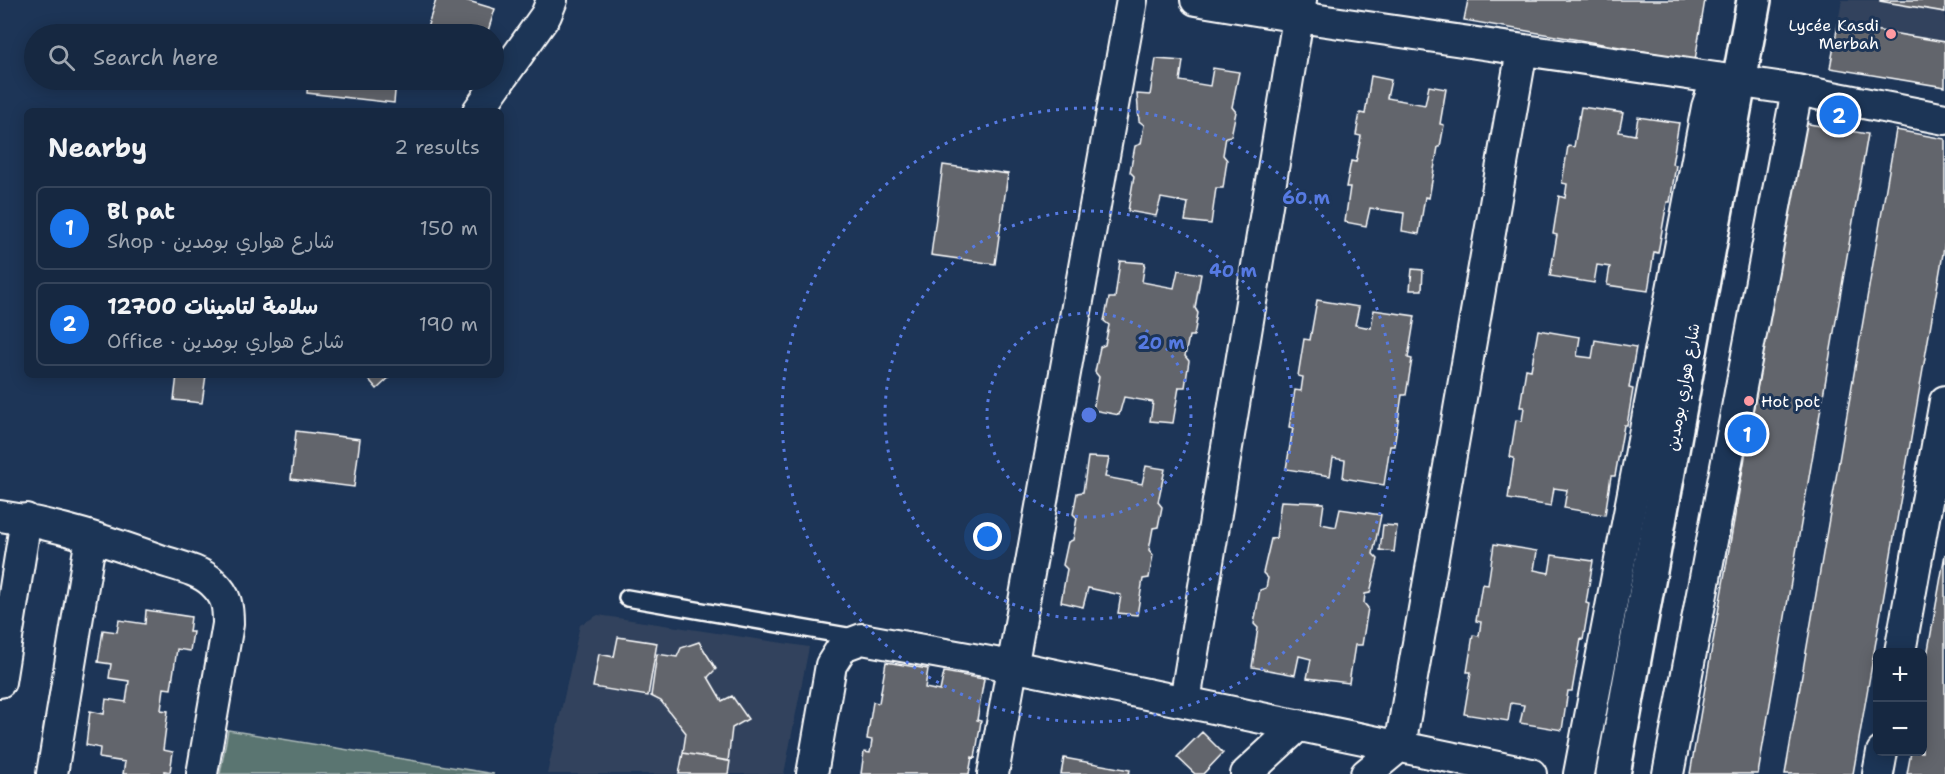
<!DOCTYPE html>
<meta charset="utf-8">
<style>
:root{--surface:#162841;--page:#23344c;--text:#f1f3f6;--muted:#9ea6b1;--line:#35445a;--accent:#1a73e8}
body{margin:0;font-family:"Shantell Sans","Playpen Sans Arabic",sans-serif;background:var(--page);color:var(--text)}
.controls{position:absolute;right:18px;bottom:18px;display:grid;overflow:hidden;border-radius:9px;box-shadow:0 3px 15px #0003}
.controls button{width:54px;height:54px;display:grid;place-items:center;padding:0;border:0;border-bottom:2px solid var(--line);background:var(--surface);color:var(--text);font:30px sans-serif}
.you{position:absolute;left:988px;top:537px;width:21px;height:21px;margin:-15px;border:4px solid #fff;border-radius:50%;background:#1a73e8;box-shadow:0 0 0 9px #1a73e833}
.badge{display:grid;place-items:center;width:39px;height:39px;border-radius:50%;background:var(--accent);color:#fff;font-size:20px;font-weight:700}
.pin{position:absolute;translate:-50% -50%;border:3px solid #fff;box-shadow:0 2px 6px #0006}
.list{margin:0;padding:0;list-style:none}
h2{display:flex;justify-content:space-between;align-items:center;height:78px;margin:0;padding:0 24px;font-size:26px}
h2 small{font-size:20px;font-weight:400;color:var(--muted)}
.list li{display:grid;grid-template-columns:39px 1fr auto;gap:18px;align-items:center;box-sizing:border-box;height:84px;margin:0 12px 12px;padding:0 12px;border:2px solid var(--line);border-radius:9px}
.list b{display:block;font-size:22px;white-space:nowrap}
.list p{margin:0;font-size:20px;white-space:nowrap;color:var(--muted)}
.list em{font-size:20px;font-style:normal;color:var(--muted)}
.icon{flex:none;width:33px;height:33px;fill:none;stroke:currentColor;stroke-width:2;stroke-linecap:round;stroke-linejoin:round}
.map{position:relative;flex:none;width:1945px;height:774px;overflow:hidden}
.search{position:absolute;background:var(--surface);box-shadow:0 3px 15px #0003;left:24px;top:24px;width:480px;height:66px;display:flex;align-items:center;gap:15px;box-sizing:border-box;padding:0 21px;border-radius:33px;color:var(--muted);font-size:22px}
.panel{position:absolute;background:var(--surface);box-shadow:0 3px 15px #0003;left:24px;top:108px;width:480px;height:270px;border-radius:9px}
.map>svg:first-child{display:block}
.built{fill:#32435d}
.green{fill:#5a7471;stroke:#acbab8;stroke-width:1.5}
.building{fill:#62656c;stroke:#fff;stroke-width:1.5}
.lines{fill:none;stroke-linecap:round;stroke-linejoin:round}
.lane-casing{stroke:#fff;stroke-width:20}
.street-casing{stroke:#fff;stroke-width:34}
.secondary-casing{stroke:#fff;stroke-width:38}
.lane{stroke:#1d3557;stroke-width:15}
.street{stroke:#1d3557;stroke-width:30}
.secondary{stroke:#1d3557;stroke-width:33}
.ring{fill:none;stroke:#567ae2;stroke-width:3;stroke-dasharray:3 6}
.poi-dot{fill:#ff9aa2;stroke:#1d3557;stroke-width:2}
.labels{text-anchor:middle;dominant-baseline:central;stroke-width:6;stroke-linejoin:round;paint-order:stroke}
.poi-label{font-size:16px;fill:#fff;stroke:#1d3557;text-anchor:end}
.street-label{font-size:16px;fill:#fff;stroke:#1d3557}
.centre{fill:#567ae2;stroke:#1d3557;stroke-width:3}
.ring-label{font-size:18px;text-anchor:middle;font-weight:bold;fill:#567ae2;stroke:#1d3557;stroke-width:6;stroke-linejoin:round;paint-order:stroke}
</style>
<div class="map">
<svg width="1945" height="774" viewBox="0 0 1945 774">
<rect width="100%" height="100%" fill="#1d3557"/>
<filter id="ink" filterUnits="userSpaceOnUse"><feTurbulence type="fractalNoise" baseFrequency=".0167" numOctaves="2"/><feDisplacementMap in="SourceGraphic" scale="12" xChannelSelector="R" yChannelSelector="G"/><feConvolveMatrix kernelMatrix="1 2 1 2 8 2 1 2 1" color-interpolation-filters="sRGB"/></filter>
<g filter="url(#ink)">
<path class="built" d="M 1842,0 L 1945,0 L 1945,87 L 1830,68 Z
M 598,615 L 809,647 L 784,774 L 547,774 L 580,625 Z"/>
<path class="green" d="M 228,730 L 494,774 L 220,774 Z"/>
<path class="building" d="M 436,0 L 465,0 L 495,9 L 487,34 L 425,34 Z
M 1468,0 L 1705,0 L 1695,60 L 1464,20 Z
M 1880,0 L 1945,0 L 1945,12 L 1880,1 Z
M 1838,24 L 1945,42 L 1945,87 L 1830,68 Z
M 315,28 L 359,33 L 358,34 L 314,34 Z
M 1156,59 L 1183,61 L 1180,81 L 1210,86 L 1213,68 L 1239,72 L 1232,107 L 1236,112 L 1231,136 L 1226,137 L 1223,155 L 1227,160 L 1223,188 L 1216,188 L 1211,224 L 1185,221 L 1188,203 L 1161,198 L 1156,216 L 1128,211 L 1134,176 L 1130,172 L 1135,146 L 1141,144 L 1144,125 L 1139,121 L 1137,94 L 1150,95 Z
M 1371,76 L 1391,80 L 1387,98 L 1425,105 L 1429,86 L 1446,89 L 1440,124 L 1444,125 L 1440,147 L 1438,147 L 1429,198 L 1425,197 L 1419,234 L 1402,231 L 1404,213 L 1370,208 L 1366,226 L 1345,222 L 1350,187 L 1346,187 L 1351,161 L 1356,162 L 1361,136 L 1356,135 L 1360,113 L 1365,114 Z
M 308,80 L 396,80 L 394,103 L 307,93 Z
M 1581,107 L 1623,113 L 1619,132 L 1635,135 L 1638,117 L 1679,123 L 1672,164 L 1676,165 L 1670,202 L 1667,202 L 1658,253 L 1654,252 L 1648,291 L 1607,285 L 1610,267 L 1597,265 L 1594,283 L 1550,276 L 1557,235 L 1553,234 L 1559,196 L 1565,198 L 1567,184 L 1562,183 L 1568,146 L 1574,147 Z
M 1803,123 L 1868,134 L 1758,774 L 1690,774 Z
M 1896,130 L 1945,139 L 1945,242 L 1853,774 L 1785,774 Z
M 943,165 L 1008,174 L 995,264 L 931,255 Z
M 1120,261 L 1145,263 L 1142,282 L 1174,288 L 1178,270 L 1201,274 L 1195,308 L 1198,313 L 1194,336 L 1189,336 L 1185,356 L 1189,361 L 1185,387 L 1179,387 L 1173,423 L 1150,421 L 1153,402 L 1124,397 L 1119,415 L 1093,410 L 1099,377 L 1095,372 L 1100,347 L 1105,345 L 1109,325 L 1104,321 L 1109,298 L 1115,298 Z
M 1412,269 L 1423,270 L 1422,290 L 1410,290 Z
M 1317,300 L 1359,307 L 1355,325 L 1371,328 L 1374,310 L 1415,316 L 1408,358 L 1412,359 L 1406,395 L 1402,395 L 1394,446 L 1390,446 L 1384,485 L 1343,478 L 1345,460 L 1333,458 L 1330,476 L 1286,469 L 1293,428 L 1289,427 L 1295,390 L 1301,391 L 1303,377 L 1298,376 L 1304,339 L 1310,340 Z
M 1538,330 L 1580,337 L 1577,356 L 1592,358 L 1595,340 L 1636,347 L 1629,388 L 1633,389 L 1627,425 L 1624,425 L 1615,476 L 1611,476 L 1605,515 L 1564,508 L 1567,490 L 1554,488 L 1551,506 L 1508,499 L 1514,458 L 1510,457 L 1516,420 L 1522,421 L 1524,407 L 1520,407 L 1526,369 L 1531,370 Z
M 177,375 L 206,375 L 202,403 L 174,400 Z
M 365,375 L 392,375 L 377,389 Z
M 296,431 L 360,439 L 354,487 L 291,479 Z
M 1088,457 L 1109,458 L 1105,477 L 1142,484 L 1146,466 L 1165,469 L 1158,502 L 1162,507 L 1158,527 L 1153,528 L 1149,550 L 1153,555 L 1149,578 L 1143,579 L 1137,615 L 1118,613 L 1121,595 L 1088,588 L 1083,607 L 1061,602 L 1067,569 L 1063,565 L 1068,542 L 1073,540 L 1077,518 L 1073,514 L 1077,493 L 1083,492 Z
M 1281,501 L 1324,503 L 1321,524 L 1336,527 L 1340,509 L 1381,515 L 1373,554 L 1378,559 L 1370,593 L 1365,594 L 1364,603 L 1368,608 L 1362,645 L 1355,645 L 1349,683 L 1307,678 L 1311,659 L 1299,656 L 1295,675 L 1252,667 L 1258,628 L 1254,624 L 1260,590 L 1266,588 L 1268,578 L 1263,573 L 1271,539 L 1276,538 Z
M 1383,525 L 1397,526 L 1394,552 L 1380,550 Z
M 1494,544 L 1537,551 L 1534,570 L 1549,573 L 1552,555 L 1593,561 L 1586,603 L 1589,604 L 1583,640 L 1581,639 L 1572,691 L 1568,691 L 1562,730 L 1520,723 L 1524,705 L 1511,703 L 1508,721 L 1464,714 L 1471,672 L 1467,672 L 1473,635 L 1479,636 L 1481,622 L 1476,621 L 1482,584 L 1488,585 Z
M 1945,554 L 1945,774 L 1907,774 L 1911,752 L 1922,752 L 1922,684 Z
M 146,610 L 191,617 L 189,632 L 193,632 L 190,651 L 177,649 L 171,689 L 164,688 L 161,710 L 168,711 L 163,750 L 173,752 L 170,772 L 164,771 L 164,774 L 123,774 L 125,762 L 99,758 L 100,748 L 86,745 L 90,711 L 104,714 L 106,699 L 126,702 L 129,681 L 109,678 L 111,664 L 98,662 L 103,630 L 117,632 L 119,620 L 145,624 Z
M 618,637 L 657,643 L 648,696 L 593,687 L 599,654 L 614,657 Z
M 699,642 L 716,669 L 708,677 L 722,701 L 732,696 L 748,719 L 732,728 L 728,761 L 683,753 L 686,733 L 661,701 L 651,696 L 657,654 L 677,657 L 681,648 Z
M 886,662 L 928,669 L 925,688 L 940,691 L 944,672 L 984,679 L 977,720 L 981,721 L 975,758 L 972,757 L 969,774 L 861,774 L 864,752 L 870,753 L 872,740 L 867,739 L 873,702 L 879,703 Z
M 1202,732 L 1223,753 L 1203,774 L 1195,774 L 1177,757 Z
M 683,753 L 730,761 L 728,774 L 679,774 Z
M 1064,758 L 1130,770 L 1129,774 L 1061,774 Z"/>
<g class="lines">
<defs>
<path id="lane" d="M 627,598 L 853,637"/>
<path id="street" d="M 1196,0 L 1299,17 L 1797,90 L 1945,119
M 478,111 L 546,15 L 552,0
M 0,516 C 56,524 110,542 163,561 C 179,566 201,571 213,583 C 227,596 228,606 228,624 L 202,774
M 1900,652 L 1945,401
M 0,682 L 26,519
M 1185,701 L 1301,0
M 52,774 L 91,537
M 812,774 L 831,665 L 843,646 L 862,639 L 1012,666 L 1531,774
M 993,774 L 1132,0
M 1246,774 L 1299,725
M 1366,774 L 1400,746 L 1522,50
M 1579,774 L 1707,107 L 1717,78
M 1668,774 L 1797,90
M 1878,774 L 1882,752"/>
<path id="secondary" d="M 1613,774 L 1754,0"/>
</defs>
<use href="#lane" class="lane-casing"/>
<use href="#street" class="street-casing"/>
<use href="#secondary" class="secondary-casing"/>
<use href="#lane" class="lane"/>
<use href="#street" class="street"/>
<use href="#secondary" class="secondary"/>
</g>
</g>
<g class="ring">
<circle cx="1089" cy="415" r="102"/>
<circle cx="1089" cy="415" r="204"/>
<circle cx="1089" cy="415" r="307"/>
</g>
<g class="poi-dot">
<circle cx="1891" cy="34" r="6"/>
<circle cx="1749" cy="401" r="6"/>
</g>
<g class="labels">
<g class="poi-label">
<text x="1879" y="25">Lycée Kasdi<tspan x="1879" dy="18">Merbah</tspan></text>
<text x="1761" y="401" text-anchor="start">Hot pot</text>
</g>
<g class="street-label">
<text transform="translate(1683 387) rotate(-80)">شارع هواري بومدين</text>
</g>
</g>
<circle cx="1089" cy="415" r="9" class="centre"/>
<g class="ring-label">
<text x="1306" y="204">60 m</text>
<text x="1233" y="277">40 m</text>
<text x="1161" y="349">20 m</text>
</g>
</svg>
<div class="controls">
<button>+</button>
<button>−</button>
</div>
<div class="you"></div>
<div class="pin badge" style="left:1747px;top:434px">1</div>
<div class="pin badge" style="left:1839px;top:115px">2</div>
<div class="search"><svg class="icon" aria-label="search" viewBox="0 0 24 24"><circle cx="10" cy="10" r="6"/><path d="M15 15l6 6"/></svg>Search here</div>
<section class="panel">
<h2>Nearby<small>2 results</small></h2>
<ul class="list">
<li><span class="badge">1</span><div><b>Bl pat</b><p>Shop · شارع هواري بومدين</p></div><em>150 m</em></li>
<li><span class="badge">2</span><div><b>سلامة لتامينات 12700</b><p>Office · شارع هواري بومدين</p></div><em>190 m</em></li>
</ul>
</section>
</div>
